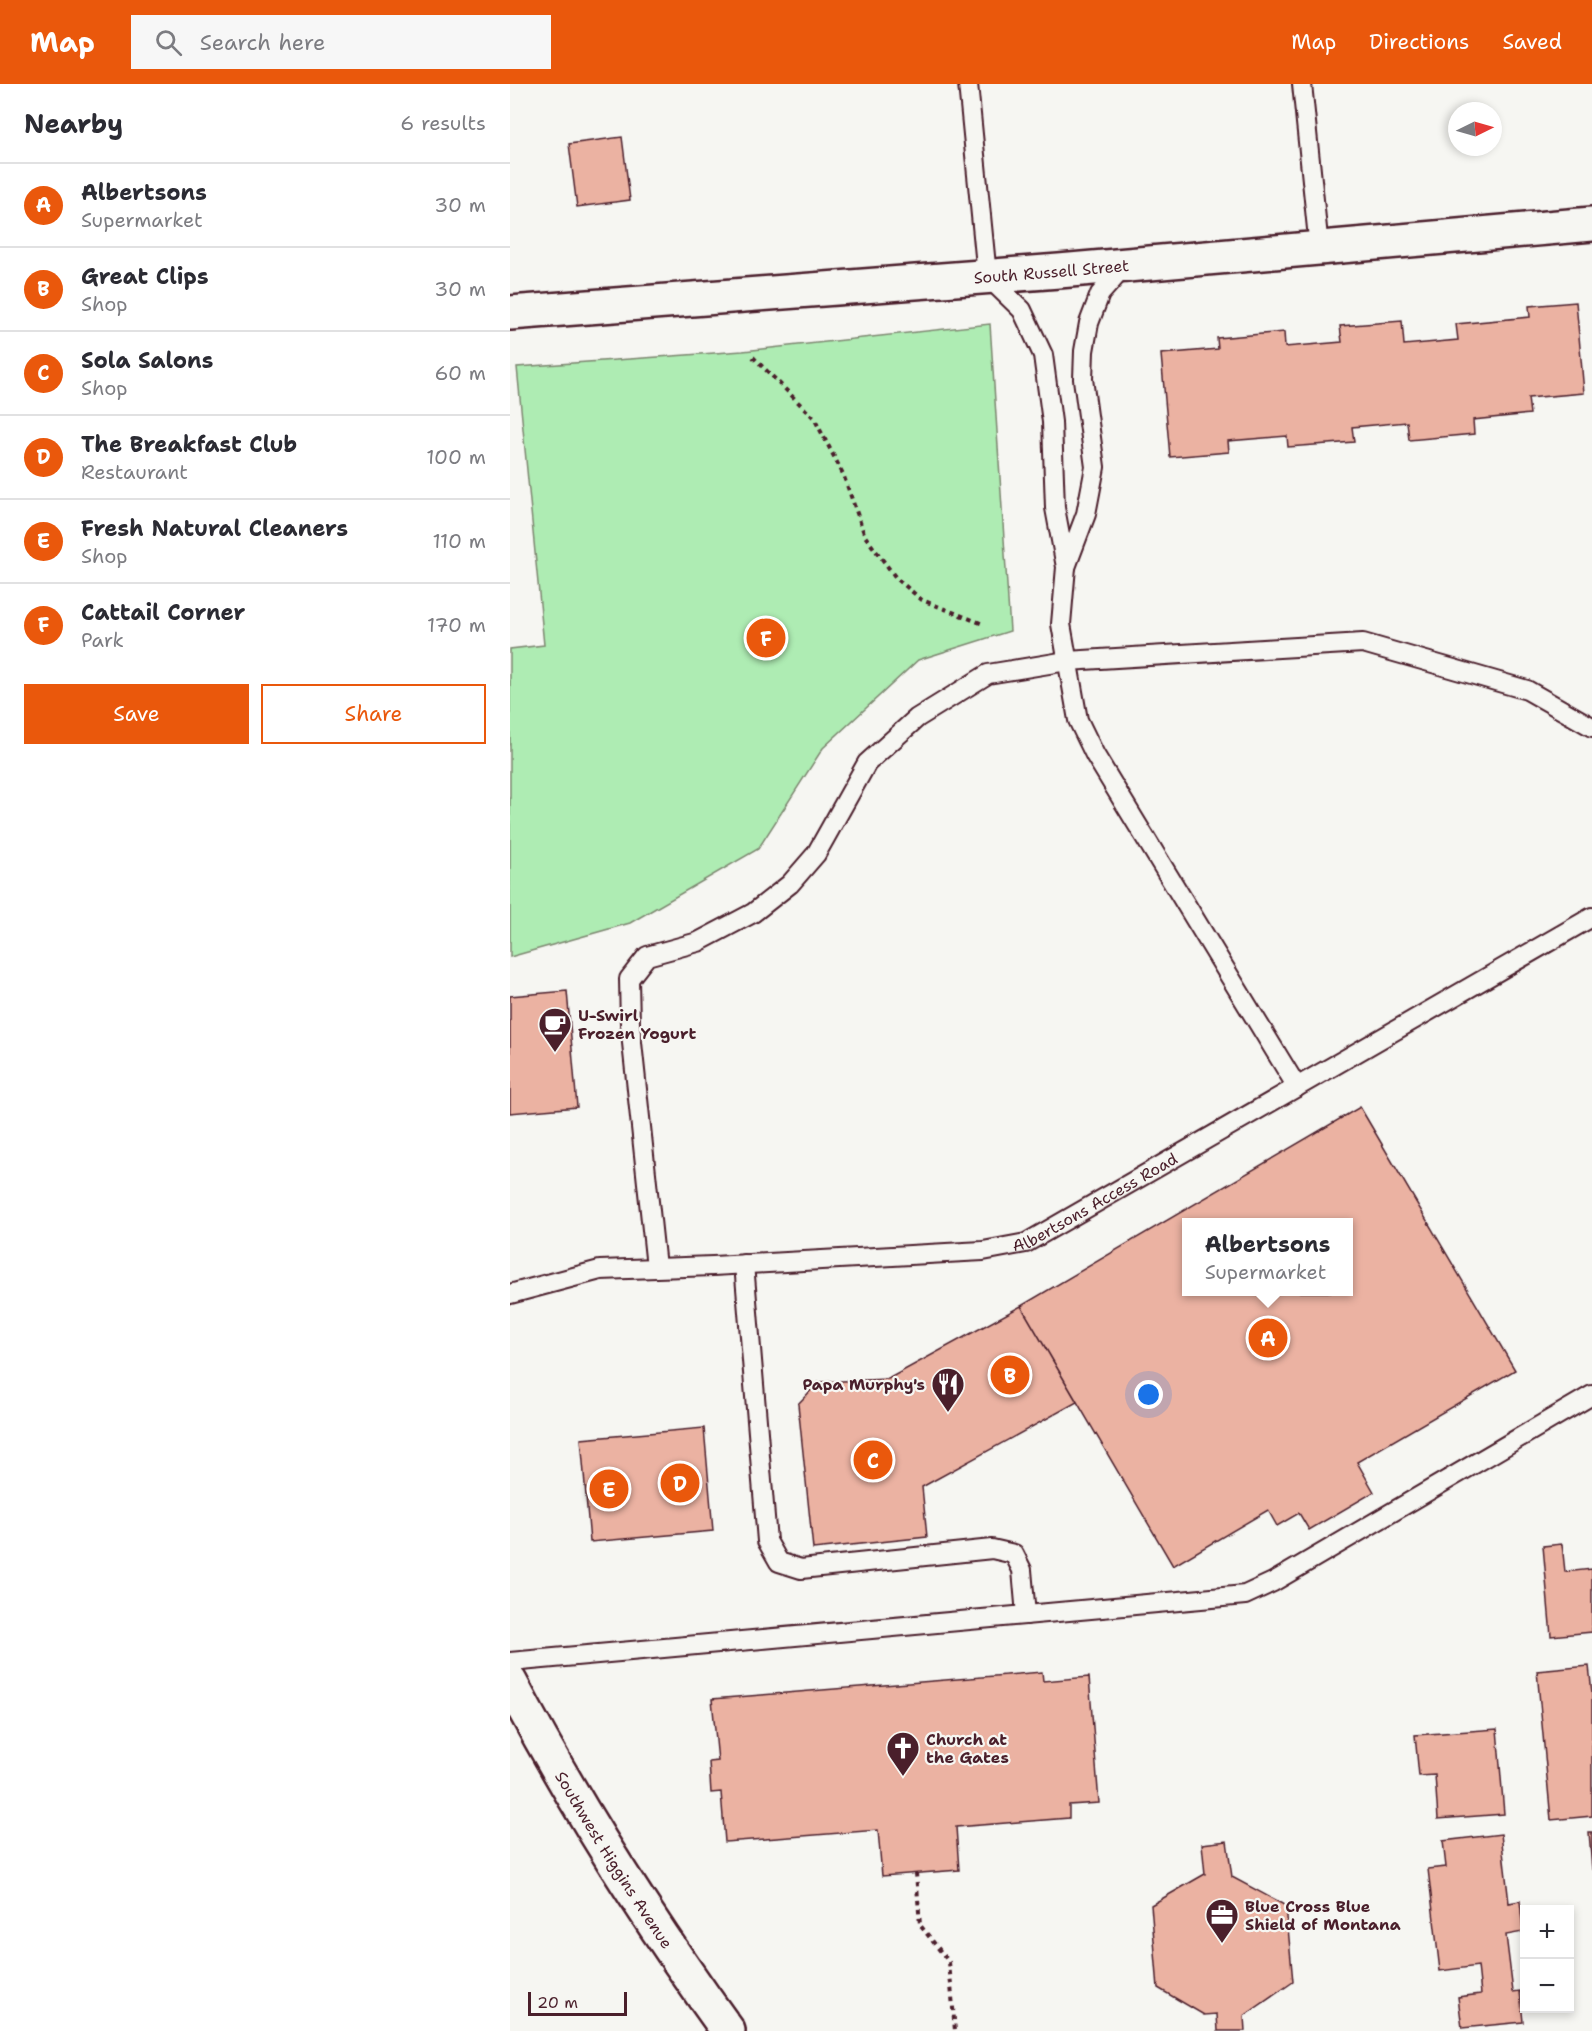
<!DOCTYPE html>
<meta charset="utf-8">
<style>
:root{--surface:#fff;--page:#f7f7f7;--text:#2b2b33;--muted:#7c7c81;--line:#e1e1e2;--accent:#ea580c}
body{margin:0;font-family:"Shantell Sans",sans-serif;background:var(--page);color:var(--text)}
.controls{position:absolute;right:18px;bottom:18px;display:grid;overflow:hidden;border-radius:0px;box-shadow:0 3px 9px #0003}
.controls button{width:54px;height:54px;display:grid;place-items:center;padding:0;border:0;border-bottom:2px solid var(--line);background:var(--surface);color:var(--text);font:30px sans-serif}
.compass{position:absolute;left:938px;top:18px;width:54px;height:54px;border-radius:50%;background:var(--surface);box-shadow:0 3px 9px #0003;rotate:85deg}
.scale{position:absolute;left:18px;bottom:15px;width:99px;box-sizing:border-box;padding-left:6px;border:3px solid #4a1f2b;border-top:0;font-size:16px;line-height:21px;white-space:nowrap;color:#4a1f2b;-webkit-text-stroke:4px #f6f6f2;paint-order:stroke}
.you{position:absolute;left:639px;top:1311px;width:21px;height:21px;margin:-15px;border:4px solid #fff;border-radius:50%;background:#1a73e8;box-shadow:0 0 0 9px #1a73e833}
.badge{display:grid;place-items:center;width:39px;height:39px;border-radius:50%;background:var(--accent);color:#fff;font-size:20px;font-weight:700}
.pin{position:absolute;translate:-50% -50%;border:3px solid #fff;box-shadow:0 2px 6px #0006}
.popup{position:absolute;left:672px;top:1134px;width:171px;height:78px;box-sizing:border-box;display:grid;place-content:center;border-radius:0px;background:var(--surface);filter:drop-shadow(0 2px 4px #0005);font-size:20px;white-space:nowrap;color:var(--muted)}
.popup b{font-size:22px;color:var(--text)}
.popup::after{content:'';position:absolute;left:50%;top:100%;margin-left:-12px;border:12px solid transparent;border-top-color:var(--surface)}
.list{margin:0;padding:0;list-style:none}
h2{display:flex;justify-content:space-between;align-items:center;height:78px;margin:0;padding:0 24px;font-size:26px}
h2 small{font-size:20px;font-weight:400;color:var(--muted)}
.list li{display:grid;grid-template-columns:39px 1fr auto;gap:18px;align-items:center;box-sizing:border-box;height:84px;padding:0 24px;border-top:2px solid var(--line)}
.list b{display:block;font-size:22px;white-space:nowrap}
.list p{margin:0;font-size:20px;white-space:nowrap;color:var(--muted)}
.list em{font-size:20px;font-style:normal;color:var(--muted)}
.actions{display:flex;gap:12px;padding:18px 24px}
.actions a{flex:1;padding:14px 0;border:2px solid var(--accent);border-radius:0px;text-align:center;font-size:21px;color:var(--accent)}
.actions .main{background:var(--accent);color:#fff}
.icon{flex:none;width:33px;height:33px;fill:none;stroke:currentColor;stroke-width:2;stroke-linecap:round;stroke-linejoin:round}
.map{position:relative;flex:none;width:1082px;height:1947px;overflow:hidden}
header{display:flex;align-items:center;gap:36px;box-sizing:border-box;height:84px;padding:0 30px;background:var(--accent);color:#fff}
header strong{font-size:28px}
nav{display:flex;gap:33px;margin-inline-start:auto;font-size:21px}
.search{width:420px;height:54px;background:var(--page);display:flex;align-items:center;gap:15px;box-sizing:border-box;padding:0 21px;border-radius:0px;color:var(--muted);font-size:22px}
main{display:flex}
aside{flex:1;background:var(--surface)}
.map>svg:first-child{display:block}
.green{fill:#aeecb3;stroke:#7c866f;stroke-width:1.5}
.building{fill:#ebb2a2;stroke:#4a1f2b;stroke-width:1.5;fill-rule:evenodd}
.lines{fill:none;stroke-linecap:round;stroke-linejoin:round}
.service-casing{stroke:#4a1f2b;stroke-width:22}
.secondary-casing{stroke:#4a1f2b;stroke-width:38}
.path{stroke:#4a1f2b;stroke-width:4;stroke-dasharray:4.5 4.5;stroke-linecap:butt}
.service{stroke:#f6f6f2;stroke-width:18}
.secondary{stroke:#f6f6f2;stroke-width:33}
.labels{text-anchor:middle;dominant-baseline:central;stroke-width:4.5;stroke-linejoin:round;paint-order:stroke}
.street-label{font-size:16px;fill:#4a1f2b;stroke:#f6f6f2}
.poi-label{font-size:16px;font-weight:bold;fill:#4a1f2b;stroke:#f6f6f2;text-anchor:start}
</style>
<header>
<strong>Map</strong>
<div class="search"><svg class="icon" aria-label="search" viewBox="0 0 24 24"><circle cx="10" cy="10" r="6"/><path d="M15 15l6 6"/></svg>Search here</div>
<nav><a>Map</a><a>Directions</a><a>Saved</a></nav>
</header>
<main>
<aside>
<h2>Nearby<small>6 results</small></h2>
<ul class="list">
<li><span class="badge">A</span><div><b>Albertsons</b><p>Supermarket</p></div><em>30 m</em></li>
<li><span class="badge">B</span><div><b>Great Clips</b><p>Shop</p></div><em>30 m</em></li>
<li><span class="badge">C</span><div><b>Sola Salons</b><p>Shop</p></div><em>60 m</em></li>
<li><span class="badge">D</span><div><b>The Breakfast Club</b><p>Restaurant</p></div><em>100 m</em></li>
<li><span class="badge">E</span><div><b>Fresh Natural Cleaners</b><p>Shop</p></div><em>110 m</em></li>
<li><span class="badge">F</span><div><b>Cattail Corner</b><p>Park</p></div><em>170 m</em></li>
</ul>
<div class="actions"><a class="main">Save</a><a>Share</a></div>
</aside>
<div class="map">
<svg width="1082" height="1947" viewBox="0 0 1082 1947">
<rect width="100%" height="100%" fill="#f6f6f2"/>
<filter id="ink" filterUnits="userSpaceOnUse"><feTurbulence type="fractalNoise" baseFrequency=".0167" numOctaves="2"/><feDisplacementMap in="SourceGraphic" scale="12" xChannelSelector="R" yChannelSelector="G"/><feConvolveMatrix kernelMatrix="1 2 1 2 8 2 1 2 1" color-interpolation-filters="sRGB"/></filter>
<g filter="url(#ink)">
<path class="green" d="M 480,240 L 500,547 L 408,576 L 313,664 L 248,765 L 120,839 L 0,873 L 0,565 L 34,561 L 7,283 L 233,267 Z"/>
<path class="building" d="M 112,53 L 120,116 L 67,123 L 59,60 Z
M 1066,218 L 1074,309 L 1018,314 L 1020,330 L 963,336 L 964,350 L 899,356 L 897,338 L 842,343 L 844,358 L 778,363 L 777,352 L 718,357 L 719,368 L 660,373 L 651,270 L 708,265 L 707,254 L 774,248 L 775,263 L 832,258 L 830,242 L 892,237 L 894,261 L 948,256 L 946,240 L 1020,233 L 1019,222 Z
M 57,907 L 67,1023 L 0,1029 L 0,912 Z
M 850,1023 L 1005,1286 L 847,1378 L 864,1408 L 799,1446 L 789,1429 L 767,1442 L 758,1426 L 663,1482 L 511,1222 ZM 677,1138 L 839,1138 L 839,1208 L 677,1208 Z
M 511,1222 L 567,1318 L 412,1403 L 417,1453 L 303,1465 L 288,1320 L 309,1298 L 378,1295 Z
M 194,1344 L 203,1447 L 80,1458 L 71,1355 Z
M 1052,1460 L 1055,1488 L 1082,1485 L 1082,1548 L 1041,1552 L 1033,1462 Z
M 1079,1582 L 1082,1609 L 1082,1732 L 1041,1736 L 1027,1587 Z
M 532,1588 L 533,1597 L 579,1593 L 589,1719 L 559,1721 L 559,1734 L 446,1743 L 449,1786 L 372,1792 L 368,1746 L 215,1758 L 211,1708 L 201,1709 L 199,1678 L 208,1677 L 202,1615 Z
M 987,1645 L 994,1730 L 928,1735 L 925,1691 L 909,1692 L 905,1651 Z
M 1079,1748 L 1082,1748 L 1082,1786 Z
M 991,1750 L 999,1819 L 1010,1817 L 1013,1848 L 996,1851 L 1003,1908 L 1010,1907 L 1013,1938 L 952,1944 L 948,1913 L 971,1910 L 968,1882 L 930,1887 L 918,1785 L 936,1783 L 933,1757 Z
M 717,1757 L 722,1793 L 776,1822 L 783,1898 L 734,1932 L 735,1947 L 708,1947 L 707,1930 L 694,1931 L 648,1904 L 641,1821 L 695,1790 L 692,1760 Z"/>
<g class="lines">
<defs>
<g id="service">
<path d="M 458,0 L 477,192 L 512,226 L 533,271 L 542,338 L 545,424 L 556,483 L 551,540 L 568,636 L 585,671 L 787,1003"/>
<path d="M 792,0 L 809,164"/>
<path d="M 556,483 L 576,430 L 585,383 L 573,295 L 574,267 L 579,239 L 590,210 L 615,182"/>
<path d="M 234,1180 L 257,1457 L 269,1478 L 291,1485 L 482,1465 L 504,1470 L 512,1486 L 516,1531"/>
<path d="M 146,1183 L 120,940 L 119,895 L 137,872 L 188,858 L 243,829 L 280,800 L 306,770 L 357,679 L 407,634 L 478,590 L 557,577 L 853,559 L 1017,606 L 1082,643"/>
<path id="s1" d="M 0,1210 L 90,1186 L 203,1182 L 436,1169 L 473,1167 L 516,1159 L 1082,833"/>
<path d="M 0,1578 L 735,1511 L 763,1498 L 1082,1311"/>
</g>
<g id="secondary">
<path id="s2" d="M 0,229 L 549,187 L 1082,140"/>
<path id="s3" d="M 0,1598 C 64,1720 137,1835 218,1947"/>
</g>
</defs>
<use href="#service" class="service-casing"/>
<use href="#secondary" class="secondary-casing"/>
<path class="path" d="M 243,273 L 304,334 L 333,390 L 355,452 L 386,494 L 412,516 L 473,540
M 406,1789 L 410,1841 L 439,1878 L 445,1947"/>
<use href="#service" class="service"/>
<use href="#secondary" class="secondary"/>
</g>
</g>
<defs>
<symbol id="cafe-pin" viewBox="-11 -11 22 30"><path d="M0 17L-7.5 6A9.5 9.5 0 1 1 7.5 6Z" fill="#4a1f2b" stroke="#f6f6f2"/><path d="M-5.5-4.5H6V0H3Q3 3.5 0 3.5H-2.5Q-5.5 3.5-5.5 0ZM3-3.2v2h1.7v-2ZM-6 4.5H4V6H-6Z" fill="#fff"/></symbol>
<symbol id="restaurant-pin" viewBox="-11 -11 22 30"><path d="M0 17L-7.5 6A9.5 9.5 0 1 1 7.5 6Z" fill="#4a1f2b" stroke="#f6f6f2"/><path d="M-5-6h1v4h1v-4h1v4h1v-4h1v5L-1.5 .5V6h-2V.5L-5-1ZM5-6V6H3V1.5H1.5Q1.5-4 5-6Z" fill="#fff"/></symbol>
<symbol id="church-pin" viewBox="-11 -11 22 30"><path d="M0 17L-7.5 6A9.5 9.5 0 1 1 7.5 6Z" fill="#4a1f2b" stroke="#f6f6f2"/><path d="M-1.2-6h2.4v3.5h3.3v2.4h-3.3V6h-2.4V-.1h-3.3v-2.4h3.3Z" fill="#fff"/></symbol>
<symbol id="office-pin" viewBox="-11 -11 22 30"><path d="M0 17L-7.5 6A9.5 9.5 0 1 1 7.5 6Z" fill="#4a1f2b" stroke="#f6f6f2"/><path d="M-6-3h4V-5.5h4V-3h4V5H-6ZM-1-4.5V-3h2v-1.5ZM-6 0V1H6V0Z" fill="#fff"/></symbol>
</defs>
<g fill-rule="evenodd">
<use href="#cafe-pin" x="26" y="921" width="38" height="52"/>
<use href="#restaurant-pin" x="419" y="1281" width="38" height="52"/>
<use href="#church-pin" x="374" y="1645" width="38" height="52"/>
<use href="#office-pin" x="693" y="1812" width="38" height="52"/>
</g>
<g class="labels">
<g class="street-label">
<text stroke="none"><textPath href="#s2" startOffset="543">South Russell Street</textPath></text>
<text stroke="none"><textPath href="#s1" startOffset="600">Albertsons Access Road</textPath></text>
<text stroke="none"><textPath href="#s3" startOffset="206">Southwest Higgins Avenue</textPath></text>
</g>
<g class="poi-label">
<text x="68" y="931">U-Swirl<tspan x="68" dy="18">Frozen Yogurt</tspan></text>
<text x="415" y="1300" text-anchor="end">Papa Murphy's</text>
<text x="416" y="1655">Church at<tspan x="416" dy="18">the Gates</tspan></text>
<text x="735" y="1822">Blue Cross Blue<tspan x="735" dy="18">Shield of Montana</tspan></text>
</g>
</g>
</svg>
<div class="controls">
<button>+</button>
<button>−</button>
</div>
<svg class="compass" viewBox="-18 -18 36 36"><path d="M0-13l5 13h-10z" fill="#e53935"/><path d="M0 13l5-13h-10z" fill="#7c7c81"/></svg>
<div class="scale">20 m</div>
<div class="you"></div>
<div class="pin badge" style="left:758px;top:1254px">A</div>
<div class="popup"><b>Albertsons</b>Supermarket</div>
<div class="pin badge" style="left:500px;top:1291px">B</div>
<div class="pin badge" style="left:363px;top:1376px">C</div>
<div class="pin badge" style="left:170px;top:1399px">D</div>
<div class="pin badge" style="left:99px;top:1405px">E</div>
<div class="pin badge" style="left:256px;top:554px">F</div>
</div>
</main>
